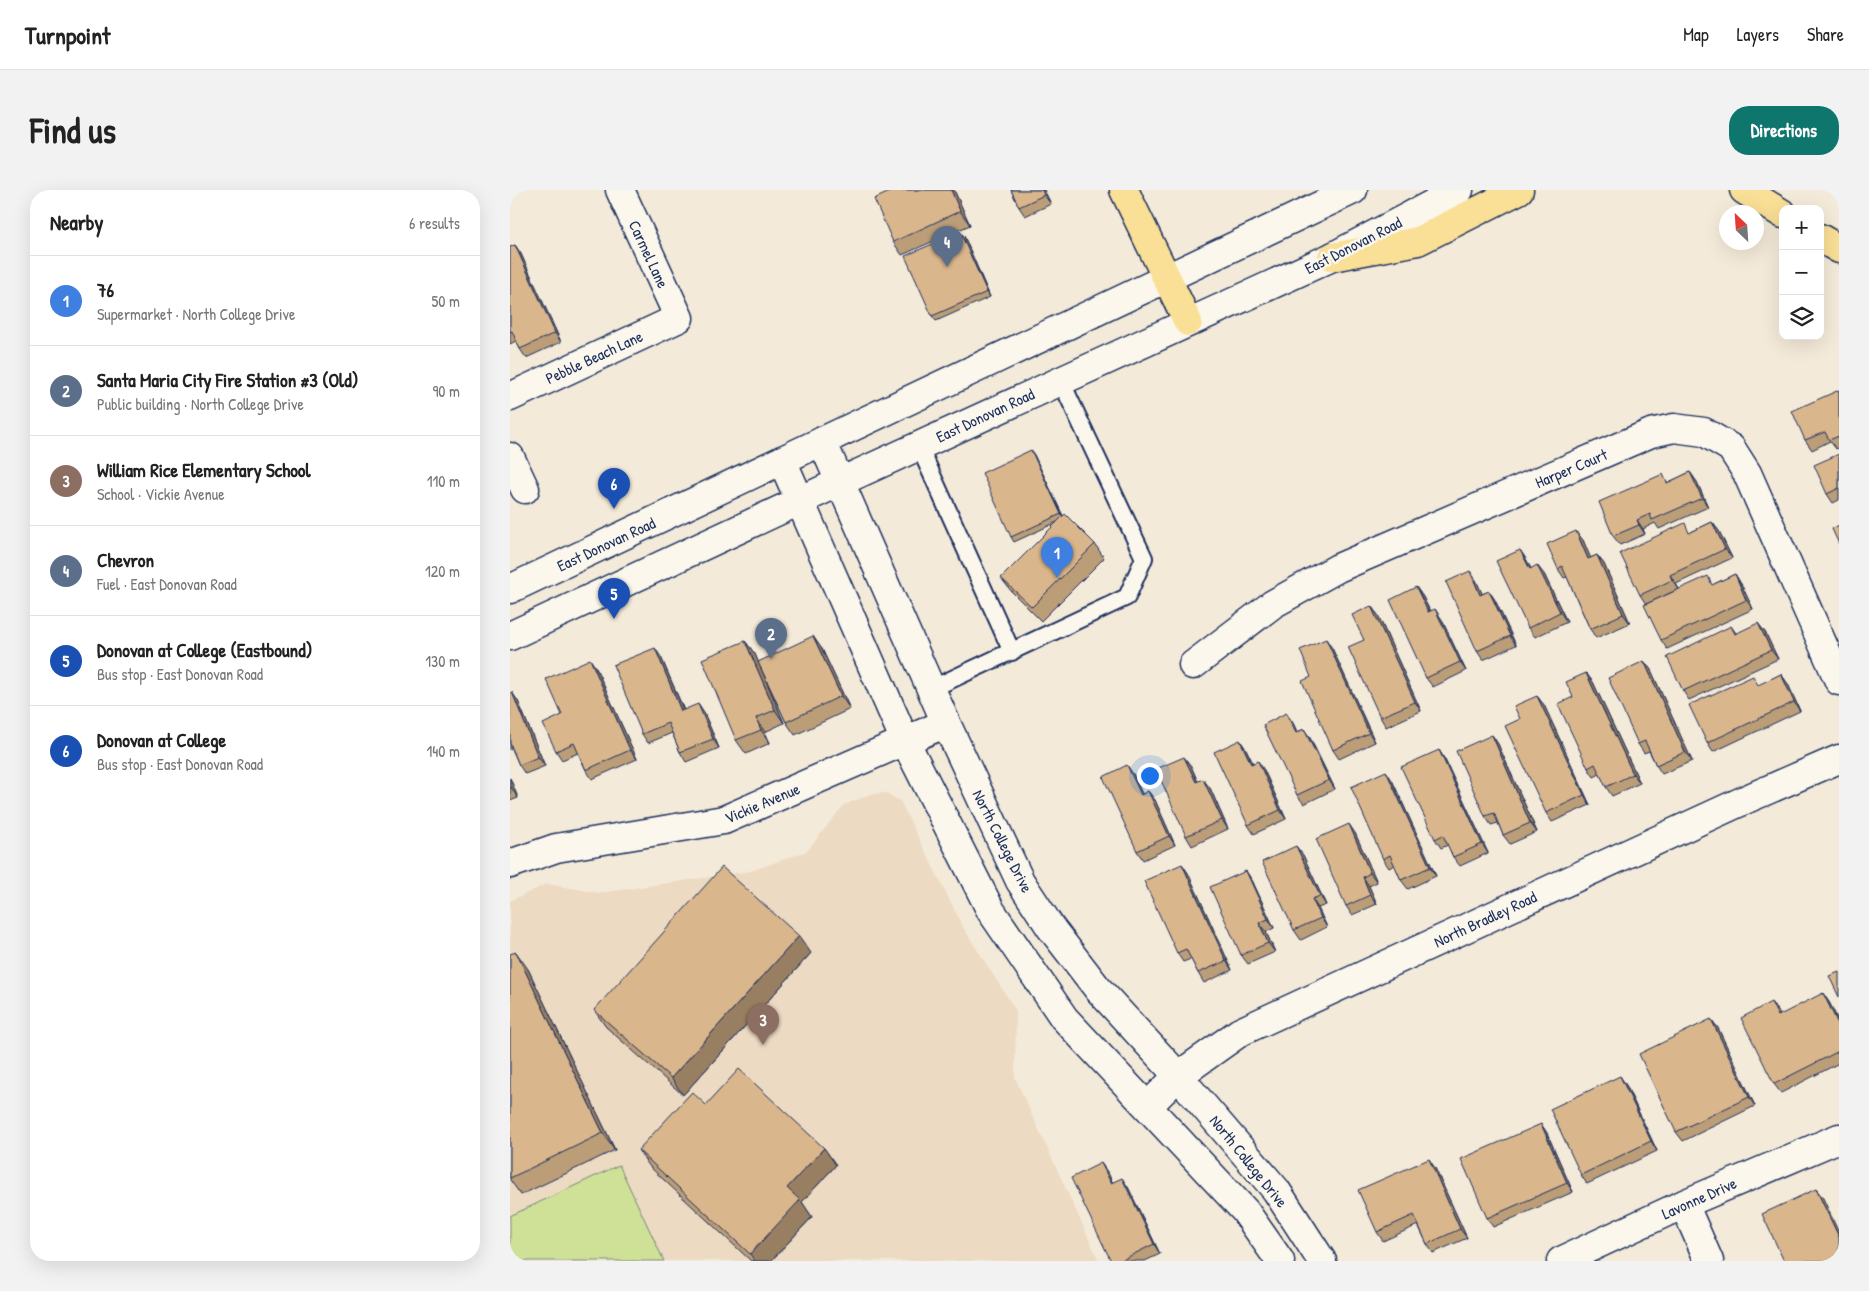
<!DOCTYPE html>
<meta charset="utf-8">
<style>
:root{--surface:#fff;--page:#f2f2f2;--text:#222;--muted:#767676;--line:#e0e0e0;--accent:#0f766e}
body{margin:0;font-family:"Patrick Hand",sans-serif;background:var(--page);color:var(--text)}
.controls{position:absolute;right:15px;top:15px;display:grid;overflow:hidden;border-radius:10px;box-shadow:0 5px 20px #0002}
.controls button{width:45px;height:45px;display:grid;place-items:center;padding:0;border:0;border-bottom:1px solid var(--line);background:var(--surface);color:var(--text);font:25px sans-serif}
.compass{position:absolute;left:1209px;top:15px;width:45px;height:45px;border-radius:50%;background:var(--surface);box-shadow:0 5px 20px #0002;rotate:335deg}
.you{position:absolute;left:639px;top:585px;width:18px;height:18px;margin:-12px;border:4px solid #fff;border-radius:50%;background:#1a73e8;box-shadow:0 0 0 8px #1a73e833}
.badge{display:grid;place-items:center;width:32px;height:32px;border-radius:50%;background:var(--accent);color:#fff;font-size:16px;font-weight:700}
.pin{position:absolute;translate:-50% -41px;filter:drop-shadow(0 1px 2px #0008)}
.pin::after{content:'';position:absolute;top:26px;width:18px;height:15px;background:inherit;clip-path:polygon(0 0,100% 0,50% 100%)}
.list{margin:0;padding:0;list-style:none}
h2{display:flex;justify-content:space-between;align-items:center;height:65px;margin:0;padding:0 20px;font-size:21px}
h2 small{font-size:16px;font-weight:400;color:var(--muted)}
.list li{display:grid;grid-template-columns:32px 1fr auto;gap:15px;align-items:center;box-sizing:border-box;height:90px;padding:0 20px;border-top:1px solid var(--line)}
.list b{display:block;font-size:19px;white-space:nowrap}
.list p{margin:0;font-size:16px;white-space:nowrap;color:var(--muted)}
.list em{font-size:16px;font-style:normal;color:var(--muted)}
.icon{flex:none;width:28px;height:28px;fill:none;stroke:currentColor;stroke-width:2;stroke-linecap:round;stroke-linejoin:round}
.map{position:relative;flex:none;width:1329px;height:1071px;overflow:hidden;border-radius:20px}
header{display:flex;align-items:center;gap:30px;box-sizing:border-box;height:70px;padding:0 25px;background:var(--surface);border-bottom:1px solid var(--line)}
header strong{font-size:24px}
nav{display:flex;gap:28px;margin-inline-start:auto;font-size:18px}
.intro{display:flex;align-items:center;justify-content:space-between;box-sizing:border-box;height:120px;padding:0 30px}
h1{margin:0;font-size:35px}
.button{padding:12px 22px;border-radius:20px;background:var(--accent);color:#fff;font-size:18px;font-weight:700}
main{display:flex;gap:30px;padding:0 30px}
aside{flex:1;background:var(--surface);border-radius:20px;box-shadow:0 5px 20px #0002}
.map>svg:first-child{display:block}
.built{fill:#ecdac2}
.green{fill:#cfe196;stroke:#75887a}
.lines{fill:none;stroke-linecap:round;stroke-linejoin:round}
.lane-casing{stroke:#1b2f5e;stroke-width:20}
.street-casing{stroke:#1b2f5e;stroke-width:31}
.secondary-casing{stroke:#1b2f5e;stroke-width:31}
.highway-casing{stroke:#1b2f5e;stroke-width:31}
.lane{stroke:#fbf7ec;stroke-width:16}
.street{stroke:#fbf7ec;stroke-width:28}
.secondary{stroke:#fbf7ec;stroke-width:28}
.highway{stroke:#fadf96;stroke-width:28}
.wall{fill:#bb9d78;stroke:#1b2f5e}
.shaded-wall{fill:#997f62;stroke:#1b2f5e}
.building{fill:#dab68c;stroke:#1b2f5e}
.labels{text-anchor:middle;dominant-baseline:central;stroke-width:5;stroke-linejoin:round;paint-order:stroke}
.street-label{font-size:16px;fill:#1b2f5e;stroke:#fbf7ec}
</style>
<header>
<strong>Turnpoint</strong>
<nav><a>Map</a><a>Layers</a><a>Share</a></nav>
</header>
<div class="intro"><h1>Find us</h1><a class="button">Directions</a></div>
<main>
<aside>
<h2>Nearby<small>6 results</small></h2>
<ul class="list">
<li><span class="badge" style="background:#3f7fe0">1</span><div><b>76</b><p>Supermarket · North College Drive</p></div><em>50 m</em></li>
<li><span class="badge" style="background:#5c6f8a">2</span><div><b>Santa Maria City Fire Station #3 (Old)</b><p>Public building · North College Drive</p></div><em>90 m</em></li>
<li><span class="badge" style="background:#8d6e63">3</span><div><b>William Rice Elementary School</b><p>School · Vickie Avenue</p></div><em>110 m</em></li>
<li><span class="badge" style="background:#5c6f8a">4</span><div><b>Chevron</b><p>Fuel · East Donovan Road</p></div><em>120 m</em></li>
<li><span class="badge" style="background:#1a4fb4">5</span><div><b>Donovan at College (Eastbound)</b><p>Bus stop · East Donovan Road</p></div><em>130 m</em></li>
<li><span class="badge" style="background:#1a4fb4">6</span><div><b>Donovan at College</b><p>Bus stop · East Donovan Road</p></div><em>140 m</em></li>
</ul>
</aside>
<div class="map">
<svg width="1329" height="1071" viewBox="0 0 1329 1071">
<rect width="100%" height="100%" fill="#f4ead9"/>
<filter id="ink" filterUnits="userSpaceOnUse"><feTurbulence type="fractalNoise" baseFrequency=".02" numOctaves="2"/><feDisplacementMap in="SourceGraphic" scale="10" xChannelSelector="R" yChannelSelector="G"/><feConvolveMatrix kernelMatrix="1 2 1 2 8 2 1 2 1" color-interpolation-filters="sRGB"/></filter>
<g filter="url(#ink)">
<path class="built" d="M 376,603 L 390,611 L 454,739 L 506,821 L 505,888 L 589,1071 L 0,1071 L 0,711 L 37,694 L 90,703 L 241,681 L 297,661 L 334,615 L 361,604 Z"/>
<path class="green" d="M 109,975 L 154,1071 L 0,1071 L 0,1026 Z"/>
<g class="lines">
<defs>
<path id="lane" d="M 409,256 L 502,462
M 421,499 L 617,407 L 634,368 L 551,191"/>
<path id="street" d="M 0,207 L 169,128 L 110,0
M 0,267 L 15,299
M 683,475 L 763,414 L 828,378 L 1141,243 L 1164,238 L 1194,242 L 1221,258 L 1237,283 L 1329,491
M 0,674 L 46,658 L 214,630 L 436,533
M 638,916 L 668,886 L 730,842 L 1239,608 L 1329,569
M 1174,1014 L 1199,1071
M 1051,1071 L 1174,1014 L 1329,948"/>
<path id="secondary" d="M 312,251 L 436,533 L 510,691 L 541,738 L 588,799 L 668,886 L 766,1000 L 812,1071
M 272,270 L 395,551 L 481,721 L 554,828 L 735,1021 L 770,1071
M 0,399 L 843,0
M 0,446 L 330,292 L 822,67 L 949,0"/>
<path id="highway" d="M 614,0 L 678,132
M 1234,0 L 1273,24
M 1310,48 L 1329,59
M 822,67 L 908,51 L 1009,0"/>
</defs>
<use href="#lane" class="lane-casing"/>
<use href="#street" class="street-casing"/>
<use href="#secondary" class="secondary-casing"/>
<use href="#highway" class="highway-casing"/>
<use href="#lane" class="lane"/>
<use href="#street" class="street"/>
<use href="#secondary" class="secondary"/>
<use href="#highway" class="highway"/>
</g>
<path class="wall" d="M 384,0 L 444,0 L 460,35 L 392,65 L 383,52 Z
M 501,0 L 534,0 L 541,14 L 515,26 L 509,17 Z
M 450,42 L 454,46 L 480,107 L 426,131 L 422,126 Z
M 5,55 L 11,64 L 51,152 L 16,168 L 10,159 L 6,151 L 0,154 L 0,57 Z
M 1329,200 L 1329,257 L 1326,259 L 1320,251 L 1302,260 L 1295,250 Z
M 1329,264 L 1329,310 L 1323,313 L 1317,304 Z
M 524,265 L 553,326 L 585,354 L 594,368 L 531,431 L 501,401 L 491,388 L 547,332 L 504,352 L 501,347 Z
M 1180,282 L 1187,292 L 1198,317 L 1149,339 L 1145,333 L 1133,339 L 1135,344 L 1110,355 L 1103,346 L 1159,292 Z
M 1202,332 L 1209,341 L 1222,368 L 1166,394 L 1169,399 L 1136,414 L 1130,405 L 1181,342 Z
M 1073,350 L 1080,368 L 1087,365 L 1094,374 L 1120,433 L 1086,448 L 1080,439 L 1057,387 L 1054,388 L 1048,379 Z
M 1010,360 L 1016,369 L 1021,379 L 1034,384 L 1057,432 L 1025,447 L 1018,438 Z
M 1225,384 L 1231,394 L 1243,419 L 1157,459 L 1151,450 L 1204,394 Z
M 966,390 L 972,404 L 979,401 L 985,410 L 1006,455 L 973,470 L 967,461 Z
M 906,397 L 913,407 L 920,421 L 931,428 L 956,481 L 923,497 L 916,488 Z
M 861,416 L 868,425 L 911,521 L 876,537 L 870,527 L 854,450 Z
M 1221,436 L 1226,443 L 1255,442 L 1268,469 L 1179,510 L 1173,501 Z
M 235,451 L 245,464 L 248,472 L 312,459 L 340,519 L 285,545 L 276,532 L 250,476 L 274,533 L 255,542 L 260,553 L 236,564 L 226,550 Z
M 822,458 L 865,552 L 829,569 L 823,560 L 801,487 Z
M 151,467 L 174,520 L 194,523 L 209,558 L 176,572 L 170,562 L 162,543 L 138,553 L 132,544 Z
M 1134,471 L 1141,480 L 1182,571 L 1152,584 L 1146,575 L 1139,561 L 1134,563 L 1128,554 Z
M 86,478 L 127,569 L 82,589 L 76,580 L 68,563 L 52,570 L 46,561 L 52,525 Z
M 1076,483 L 1083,492 L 1130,593 L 1102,606 L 1096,597 L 1090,584 L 1084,587 L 1078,578 L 1063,507 Z
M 1271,484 L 1278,494 L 1290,521 L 1203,562 L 1197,553 L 1250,495 Z
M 0,503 L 8,511 L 35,576 L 15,584 L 9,575 L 2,559 L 0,560 Z
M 1027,506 L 1034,515 L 1080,615 L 1042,632 L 1036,623 L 1010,529 Z
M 776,523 L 783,533 L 787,542 L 794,539 L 800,548 L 825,599 L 794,614 L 787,605 Z
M 982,545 L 988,554 L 1027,642 L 1000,654 L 993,645 L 988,633 L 981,635 L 975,626 Z
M 736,559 L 743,573 L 754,580 L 776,629 L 744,644 L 738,635 Z
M 929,560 L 935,570 L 978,663 L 950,676 L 943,667 L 938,655 L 931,658 L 925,649 Z
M 681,576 L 688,592 L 700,598 L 718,639 L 682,656 L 676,646 Z
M 623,584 L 632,604 L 638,601 L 645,610 L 665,655 L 633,670 L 627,661 Z
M 0,588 L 8,608 L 0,611 Z
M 882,590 L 926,686 L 898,699 L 891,690 L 885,675 L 879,678 L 873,669 Z
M 845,643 L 867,692 L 859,696 L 867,714 L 842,725 L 836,716 Z
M 793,665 L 816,715 L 808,718 L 817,737 L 791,750 L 784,740 Z
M 672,674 L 678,683 L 722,780 L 694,793 L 688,783 L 681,769 L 673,772 L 667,763 Z
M 742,690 L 764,738 L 756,742 L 765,762 L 738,774 L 731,765 Z
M 301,763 L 173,905 L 96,837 L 84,820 Z
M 0,764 L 18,779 L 105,960 L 11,1005 L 0,990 Z
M 1261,812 L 1269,825 L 1319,812 L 1329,832 L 1329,873 L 1271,903 L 1264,894 Z
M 1201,829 L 1208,838 L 1245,916 L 1173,951 L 1166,942 Z
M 1116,895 L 1147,961 L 1077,994 L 1071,985 Z
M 196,915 L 314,958 L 326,975 L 292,1012 L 302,1027 L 261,1071 L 241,1071 L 140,977 L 128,960 Z
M 1031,934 L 1037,943 L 1063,1002 L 983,1037 L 977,1028 Z
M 925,978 L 957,1048 L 923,1063 L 917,1054 L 908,1035 L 873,1051 L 867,1042 Z
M 598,983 L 602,992 L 618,997 L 650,1064 L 635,1071 L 601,1071 Z"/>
<path class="shaded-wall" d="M 441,0 L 444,0 L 460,35 L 450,21 Z
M 532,0 L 534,0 L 541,14 L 534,5 Z
M 450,42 L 454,46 L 480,107 L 477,102 Z
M 5,55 L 11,64 L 51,152 L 45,143 Z
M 521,260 L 524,265 L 554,328 L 551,324 Z
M 1180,282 L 1187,292 L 1198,317 L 1192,308 Z
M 1127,330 L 1133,339 L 1135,344 L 1129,335 Z
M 1202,332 L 1209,341 L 1222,368 L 1215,359 Z
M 1066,341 L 1073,350 L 1085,378 L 1078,369 Z
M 1010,360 L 1016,369 L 1026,389 L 1020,379 Z
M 1087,365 L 1094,374 L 1120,433 L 1113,424 Z
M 1027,375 L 1034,384 L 1057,432 L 1050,422 Z
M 960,381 L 966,390 L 977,414 L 970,405 Z
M 1225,384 L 1231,394 L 1243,419 L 1236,410 Z
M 1160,385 L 1166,394 L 1169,399 L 1162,390 Z
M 906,397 L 913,407 L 924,431 L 918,422 Z
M 979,401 L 985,410 L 1006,455 L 1000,446 Z
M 861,416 L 868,425 L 911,521 L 905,512 Z
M 925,419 L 931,428 L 956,481 L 950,472 Z
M 1248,433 L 1255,442 L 1268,469 L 1261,460 Z
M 303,446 L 312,459 L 340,519 L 331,506 Z
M 816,449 L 822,458 L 865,552 L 859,543 Z
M 235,451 L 245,464 L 274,533 L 265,520 Z
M 145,458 L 151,467 L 178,531 L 171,521 Z
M 80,469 L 86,478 L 127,569 L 120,560 Z
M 1134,471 L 1141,480 L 1182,571 L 1175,562 Z
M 1076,483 L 1083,492 L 1130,593 L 1123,584 Z
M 1271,484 L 1278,494 L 1290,521 L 1284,512 Z
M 2,502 L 8,511 L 35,576 L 28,567 Z
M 1027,506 L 1034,515 L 1080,615 L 1074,605 Z
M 188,514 L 194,523 L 209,558 L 203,549 Z
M 776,523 L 783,533 L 792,552 L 786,543 Z
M 246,528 L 255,542 L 260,553 L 251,540 Z
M 794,539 L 800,548 L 825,599 L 819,590 Z
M 982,545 L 988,554 L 1027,642 L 1020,633 Z
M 730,550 L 736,559 L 747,583 L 741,574 Z
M 929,560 L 935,570 L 978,663 L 972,654 Z
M 674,567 L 681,576 L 692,602 L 686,592 Z
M 748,571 L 754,580 L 776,629 L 770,620 Z
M 617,575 L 623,584 L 637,614 L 631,605 Z
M 876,581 L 882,590 L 926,686 L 920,677 Z
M 0,588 L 8,608 L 2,599 L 0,594 Z
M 693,589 L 700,598 L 718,639 L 712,630 Z
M 638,601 L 645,610 L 665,655 L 659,646 Z
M 839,634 L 845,643 L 867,692 L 860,683 Z
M 786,656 L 793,665 L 816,715 L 810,706 Z
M 672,674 L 678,683 L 722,780 L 716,771 Z
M 736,681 L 742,690 L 764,738 L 758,729 Z
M 853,687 L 859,696 L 867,714 L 860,705 Z
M 802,709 L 808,718 L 817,737 L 811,728 Z
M 749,733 L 756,742 L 765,762 L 758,753 Z
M 289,746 L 301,763 L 173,905 L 161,888 Z
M 6,762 L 18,779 L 105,960 L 93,943 Z
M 1313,803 L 1319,812 L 1329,832 L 1329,836 Z
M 1261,812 L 1268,821 L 1274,835 L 1268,826 Z
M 1201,829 L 1208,838 L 1245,916 L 1239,907 Z
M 1110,886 L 1116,895 L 1147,961 L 1141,951 Z
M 1031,934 L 1037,943 L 1063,1002 L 1057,993 Z
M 314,958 L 326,975 L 292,1012 L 302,1027 L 261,1071 L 245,1071 L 240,1064 L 277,998 Z
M 919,969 L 925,978 L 957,1048 L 950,1039 Z
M 591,973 L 598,983 L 607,1002 L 601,993 Z
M 612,988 L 618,997 L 650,1064 L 644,1054 Z
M 1306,999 L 1313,1008 L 1329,1043 L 1329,1047 Z"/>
<path class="building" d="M 384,0 L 441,0 L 450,21 L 383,52 L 364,9 Z
M 501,0 L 532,0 L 534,5 L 509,17 Z
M 450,42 L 477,102 L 422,126 L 395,66 Z
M 5,55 L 45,143 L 10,159 L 2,141 L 0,142 L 0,57 Z
M 1329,200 L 1329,246 L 1319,250 L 1315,242 L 1295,250 L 1282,221 Z
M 521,260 L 551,324 L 501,347 L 472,283 Z
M 1329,264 L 1329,298 L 1317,304 L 1304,275 Z
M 1180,282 L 1192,308 L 1142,330 L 1140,324 L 1127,330 L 1129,335 L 1103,346 L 1089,312 L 1153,284 L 1157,293 Z
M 555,324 L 585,354 L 522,417 L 491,388 Z
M 1202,332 L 1215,359 L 1160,385 L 1162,390 L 1130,405 L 1110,363 L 1175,333 L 1179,343 Z
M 1329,335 L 1329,354 L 1322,339 Z
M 1066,341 L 1078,369 L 1087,365 L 1113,424 L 1080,439 L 1052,376 L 1048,379 L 1037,354 Z
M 1010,360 L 1020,379 L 1027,375 L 1050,422 L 1018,438 L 986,371 Z
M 960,381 L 970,405 L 979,401 L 1000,446 L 967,461 L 936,392 Z
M 1225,384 L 1236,410 L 1151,450 L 1134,415 L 1198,386 L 1202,395 Z
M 906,397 L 918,422 L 925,419 L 950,472 L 916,488 L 880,410 Z
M 861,416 L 905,512 L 870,527 L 838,457 L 854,450 L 842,425 Z
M 1248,433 L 1261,460 L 1173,501 L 1157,467 L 1221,436 L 1225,444 Z
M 303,446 L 331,506 L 276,532 L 248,472 Z
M 816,449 L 859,543 L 823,560 L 792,491 L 801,487 L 790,460 Z
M 235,451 L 265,520 L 246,528 L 251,540 L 226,550 L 192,469 Z
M 145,458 L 171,521 L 188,514 L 203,549 L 170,562 L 158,533 L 132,544 L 103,475 Z
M 80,469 L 120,560 L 76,580 L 64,553 L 46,561 L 33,534 L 52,525 L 36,489 Z
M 1134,471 L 1175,562 L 1146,575 L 1135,551 L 1128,554 L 1098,488 Z
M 1076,483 L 1123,584 L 1096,597 L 1085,574 L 1078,578 L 1048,514 L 1063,507 L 1056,492 Z
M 1271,484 L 1284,512 L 1197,553 L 1179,515 L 1243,486 L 1248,495 Z
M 2,502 L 28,567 L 9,575 L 0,553 L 0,503 Z
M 1027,506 L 1074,605 L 1036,623 L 995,536 L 1010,529 L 1004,516 Z
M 776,523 L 786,543 L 794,539 L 819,590 L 787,605 L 753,535 Z
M 982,545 L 1020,633 L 993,645 L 984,623 L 975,626 L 946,561 Z
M 730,550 L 741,574 L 748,571 L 770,620 L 738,635 L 704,562 Z
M 929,560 L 972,654 L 943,667 L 933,645 L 925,649 L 891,577 Z
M 674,567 L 686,592 L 693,589 L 712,630 L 676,646 L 646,579 Z
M 617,575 L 631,605 L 638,601 L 659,646 L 627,661 L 593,587 Z
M 876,581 L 920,677 L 891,690 L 880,665 L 873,669 L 841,597 Z
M 839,634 L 860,683 L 853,687 L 860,705 L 836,716 L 806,649 Z
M 786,656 L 810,706 L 802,709 L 811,728 L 784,740 L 752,672 Z
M 672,674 L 716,771 L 688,783 L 676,759 L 667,763 L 634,691 Z
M 212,677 L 289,746 L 161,888 L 84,820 Z
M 736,681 L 758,729 L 749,733 L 758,753 L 731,765 L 700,697 Z
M 6,762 L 93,943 L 0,988 L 0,764 Z
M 1329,782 L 1329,807 L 1319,786 Z
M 1313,803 L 1329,836 L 1329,861 L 1264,894 L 1231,828 L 1261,812 L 1268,826 Z
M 1201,829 L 1239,907 L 1166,942 L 1129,864 Z
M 229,879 L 314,958 L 277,998 L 290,1010 L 240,1064 L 128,960 L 182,902 L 196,915 Z
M 1110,886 L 1141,951 L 1071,985 L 1040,919 Z
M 1031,934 L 1057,993 L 977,1028 L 951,969 Z
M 919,969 L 950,1039 L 917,1054 L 904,1025 L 867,1042 L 848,1000 Z
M 591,973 L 601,993 L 612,988 L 644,1054 L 610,1071 L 601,1071 L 561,988 Z
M 1306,999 L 1329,1047 L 1329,1071 L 1274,1071 L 1252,1024 Z"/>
</g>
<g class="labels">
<g class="street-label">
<text transform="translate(843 55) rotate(-27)">East Donovan Road</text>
<text transform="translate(139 64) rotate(65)">Carmel Lane</text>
<text transform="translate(84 167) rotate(-25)">Pebble Beach Lane</text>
<text transform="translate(475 225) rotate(-25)">East Donovan Road</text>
<text transform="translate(1061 278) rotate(-23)">Harper Court</text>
<text transform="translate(96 354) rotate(-25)">East Donovan Road</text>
<text transform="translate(252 613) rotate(-23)">Vickie Avenue</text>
<text transform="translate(493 651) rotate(63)">North College Drive</text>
<text transform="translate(975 729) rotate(-25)">North Bradley Road</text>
<text transform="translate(739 971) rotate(51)">North College Drive</text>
<text transform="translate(1189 1008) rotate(-24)">Lavonne Drive</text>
</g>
</g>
</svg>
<div class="controls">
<button>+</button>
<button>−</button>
<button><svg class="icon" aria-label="layers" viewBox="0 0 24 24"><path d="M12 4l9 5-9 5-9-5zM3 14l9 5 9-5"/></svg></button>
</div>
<svg class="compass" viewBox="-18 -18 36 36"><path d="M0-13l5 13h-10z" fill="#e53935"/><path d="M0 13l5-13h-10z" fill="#767676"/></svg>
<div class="you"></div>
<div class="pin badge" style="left:547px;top:388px;background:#3f7fe0">1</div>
<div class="pin badge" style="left:261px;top:469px;background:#5c6f8a">2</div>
<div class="pin badge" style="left:253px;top:855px;background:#8d6e63">3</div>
<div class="pin badge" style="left:437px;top:77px;background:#5c6f8a">4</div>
<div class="pin badge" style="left:104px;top:429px;background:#1a4fb4">5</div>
<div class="pin badge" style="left:104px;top:319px;background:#1a4fb4">6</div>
</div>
</main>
